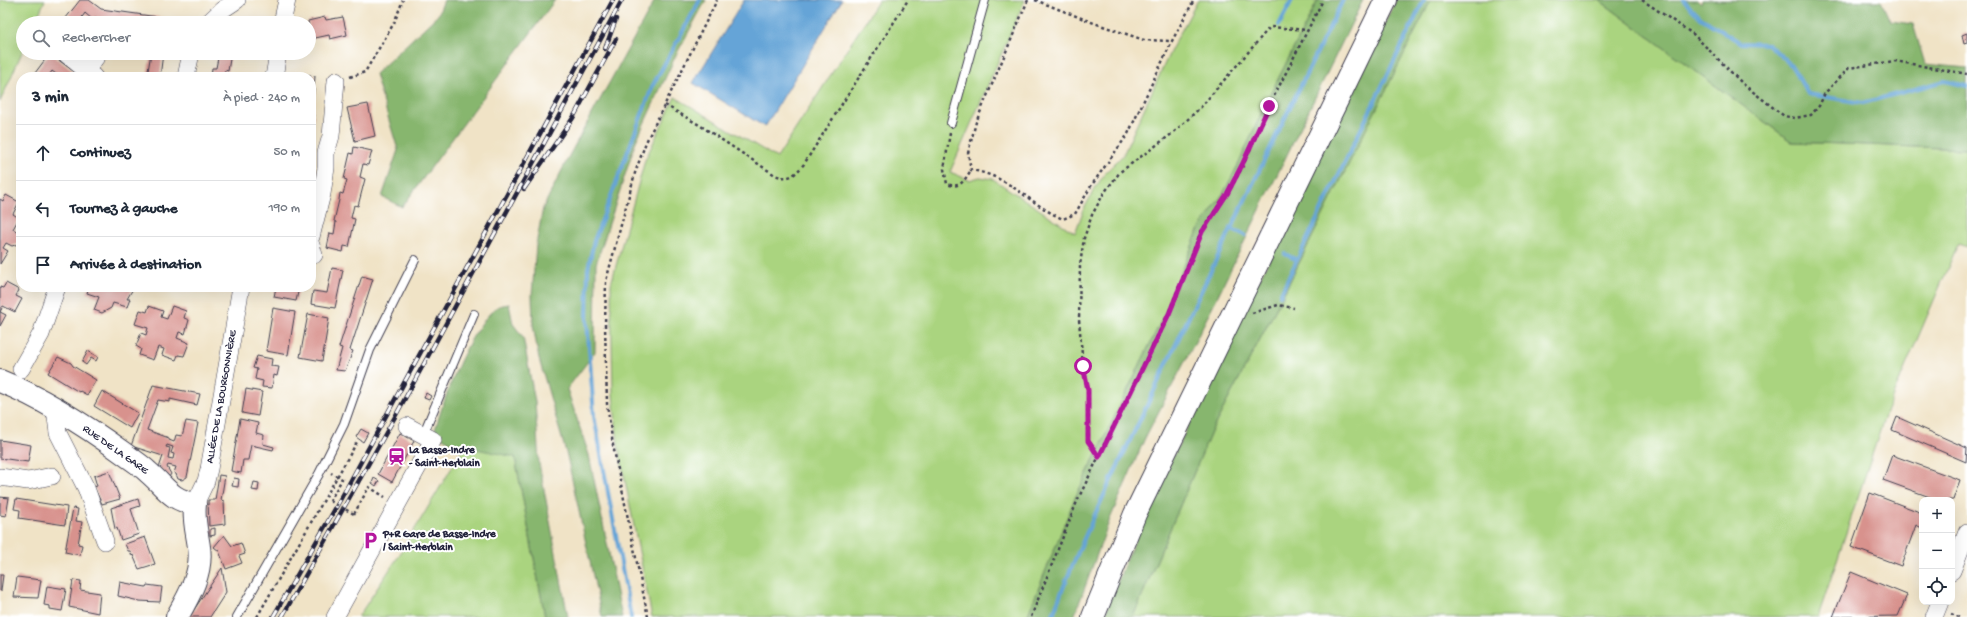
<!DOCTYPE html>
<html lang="fr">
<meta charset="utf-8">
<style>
:root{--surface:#fff;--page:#f6f6f7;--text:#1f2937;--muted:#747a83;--line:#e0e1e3}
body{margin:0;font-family:"Gochi Hand",sans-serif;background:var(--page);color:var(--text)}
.controls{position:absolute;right:12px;bottom:12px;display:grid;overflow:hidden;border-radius:8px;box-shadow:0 4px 16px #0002}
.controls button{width:36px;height:36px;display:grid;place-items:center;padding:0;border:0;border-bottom:1px solid var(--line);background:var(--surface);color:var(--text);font:20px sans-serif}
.stop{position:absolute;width:12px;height:12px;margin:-9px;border:3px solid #b5179e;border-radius:50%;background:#fff}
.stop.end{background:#b5179e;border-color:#fff;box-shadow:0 1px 4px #0008}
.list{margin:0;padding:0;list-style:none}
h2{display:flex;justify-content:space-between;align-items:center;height:52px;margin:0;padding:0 16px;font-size:17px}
h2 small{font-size:13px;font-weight:400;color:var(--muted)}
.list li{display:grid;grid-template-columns:26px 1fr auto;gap:12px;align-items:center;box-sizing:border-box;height:56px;padding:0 16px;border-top:1px solid var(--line)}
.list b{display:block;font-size:15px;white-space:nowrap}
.list em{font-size:13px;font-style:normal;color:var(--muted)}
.icon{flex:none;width:22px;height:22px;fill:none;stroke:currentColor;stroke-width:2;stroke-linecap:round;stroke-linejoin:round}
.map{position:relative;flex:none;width:1967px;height:617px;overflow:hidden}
.search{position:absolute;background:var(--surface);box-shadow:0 4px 16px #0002;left:16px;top:16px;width:300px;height:44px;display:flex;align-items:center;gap:10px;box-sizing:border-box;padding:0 14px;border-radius:22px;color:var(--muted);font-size:15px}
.panel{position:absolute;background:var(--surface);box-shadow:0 4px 16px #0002;left:16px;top:72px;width:300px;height:220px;border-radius:16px}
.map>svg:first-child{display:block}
.green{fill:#aad47f;stroke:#667b5d}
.forest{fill:#87b66e;stroke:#546c54}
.water{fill:#65a4d7;stroke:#446389}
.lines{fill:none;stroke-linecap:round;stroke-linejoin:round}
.stream{stroke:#65a4d7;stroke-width:4}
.building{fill:#d8928d;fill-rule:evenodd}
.lane-casing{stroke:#413f50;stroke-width:10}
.street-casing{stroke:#413f50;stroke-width:18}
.secondary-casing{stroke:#413f50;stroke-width:24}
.path{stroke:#413f50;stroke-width:2.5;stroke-dasharray:3 3;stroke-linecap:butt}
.lane{stroke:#fff;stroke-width:8}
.street{stroke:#fff;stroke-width:17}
.secondary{stroke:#fff;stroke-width:22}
.rail-casing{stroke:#22223b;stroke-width:4.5}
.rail{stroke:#fff;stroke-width:3;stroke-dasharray:9;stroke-linecap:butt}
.path-bridge{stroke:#413f50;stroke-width:2.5;stroke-dasharray:3 3;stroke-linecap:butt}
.route{stroke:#b5179e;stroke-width:5}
.labels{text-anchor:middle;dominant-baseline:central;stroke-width:4;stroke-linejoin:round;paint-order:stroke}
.street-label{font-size:11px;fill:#22223b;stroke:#fff}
.poi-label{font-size:11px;font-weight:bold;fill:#22223b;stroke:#fff;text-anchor:start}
</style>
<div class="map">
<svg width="1967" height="617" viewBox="0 0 1967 617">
<rect width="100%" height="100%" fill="#fff"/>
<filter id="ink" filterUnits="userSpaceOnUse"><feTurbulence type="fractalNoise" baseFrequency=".025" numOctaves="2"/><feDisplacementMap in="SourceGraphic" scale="8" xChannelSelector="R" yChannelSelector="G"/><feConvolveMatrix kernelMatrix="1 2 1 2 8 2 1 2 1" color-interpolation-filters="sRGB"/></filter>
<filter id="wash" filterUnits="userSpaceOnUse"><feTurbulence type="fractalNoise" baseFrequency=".012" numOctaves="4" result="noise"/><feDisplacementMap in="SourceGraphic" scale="16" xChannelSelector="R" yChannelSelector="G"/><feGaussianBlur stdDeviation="0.9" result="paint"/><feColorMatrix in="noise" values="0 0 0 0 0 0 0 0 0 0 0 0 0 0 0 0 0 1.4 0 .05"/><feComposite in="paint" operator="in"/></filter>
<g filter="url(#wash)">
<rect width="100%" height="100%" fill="#f0e3c6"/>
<path class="green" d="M 0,0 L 45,0 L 35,23 L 23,23 L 23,50 L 0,102 Z
M 879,0 L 1025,0 L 950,172 L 969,180 L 980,177 L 993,179 L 1075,233 L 1084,209 L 1095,188 L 1107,171 L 1123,155 L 1171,50 L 1198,0 L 1318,0 L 1265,105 L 1239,163 L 1224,192 L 1198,231 L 1165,313 L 1075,498 L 1027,617 L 652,617 L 618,445 L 613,394 L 611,284 L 645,160 L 675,97 L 777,158 Z
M 1431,0 L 1599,0 L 1792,142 L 1967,149 L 1967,247 L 1958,244 L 1887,410 L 1818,617 L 1133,617 L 1212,430 L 1278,305 Z
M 477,426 L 515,457 L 545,617 L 358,617 L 398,557 Z"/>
<path class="forest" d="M 444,0 L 555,0 L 402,207 L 382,197 L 398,150 L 375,74 L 438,15 Z
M 655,0 L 706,0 L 676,55 L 636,141 L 596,264 L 595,352 L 567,389 L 589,455 L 622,617 L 602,617 L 567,456 L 539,359 L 533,325 L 532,295 L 536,245 L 543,208 L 570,154 Z
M 1318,0 L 1363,0 L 1194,344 L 1145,438 L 1110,519 L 1074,617 L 1027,617 L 1075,498 L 1165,313 L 1198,231 L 1224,192 L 1239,163 L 1265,105 Z
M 1396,0 L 1431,0 L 1278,305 L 1212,430 L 1133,617 L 1104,617 L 1125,563 L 1165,473 Z
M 1599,0 L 1697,0 L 1701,4 L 1702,0 L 1881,1 L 1890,21 L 1913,24 L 1925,64 L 1967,68 L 1967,149 L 1792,142 Z
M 509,304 L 513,324 L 523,337 L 535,402 L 539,463 L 568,617 L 545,617 L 515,457 L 453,444 L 434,433 C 444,399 468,329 497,307 C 500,305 505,305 509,304 Z"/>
<path class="water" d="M 744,0 L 842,0 L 765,127 L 693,83 Z"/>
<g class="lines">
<path class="stream" d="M 1683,0 L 1701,18 L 1741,43 L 1768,44 L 1791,65 L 1808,94 L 1863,103 L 1945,81 L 1967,86
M 1279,25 L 1292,0
M 1230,228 L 1245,235
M 1285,254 L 1297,260
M 1280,295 L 1424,0
M 631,617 L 594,416 L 587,320 L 588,269 L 594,241 L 653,85 L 700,0
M 1052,617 C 1080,541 1117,468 1152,395 C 1214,263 1278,131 1343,0"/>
</g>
<g id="blocks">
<path class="building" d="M 80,0 L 89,0 L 101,9 L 165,18 L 164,23 L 114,23 L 95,18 L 93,20 L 85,13 L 78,23 L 62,23 Z
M 325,17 L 326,20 L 343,17 L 347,35 L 330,39 L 329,35 L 311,39 L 308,21 Z
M 1967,33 L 1967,43 L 1964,44 L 1962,35 Z
M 50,53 L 60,53 L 56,58 L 81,77 L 60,77 L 52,71 L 48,77 L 40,77 L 35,73 Z
M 76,53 L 91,53 L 83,63 Z
M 151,53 L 163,53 L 160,77 L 147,77 Z
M 219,53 L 231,53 L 228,71 L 225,70 L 224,77 L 211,77 L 212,68 L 216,68 Z
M 299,73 L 315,76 L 313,103 L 311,103 L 311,77 L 299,77 Z
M 368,104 L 375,136 L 355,141 L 347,108 Z
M 311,115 L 314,115 L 312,123 L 311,122 Z
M 354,147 L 372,151 L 368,165 L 363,164 L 360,177 L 365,179 L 358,206 L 354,205 L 351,218 L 355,219 L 349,247 L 344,246 L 343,252 L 327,248 L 330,233 L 334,234 L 336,222 L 334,221 L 339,200 L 340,193 L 343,194 L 347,180 L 344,179 L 350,153 L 353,154 Z
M 6,195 L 19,202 L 13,214 L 19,218 L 13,229 L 21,234 L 21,243 L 12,246 L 6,243 L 3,248 L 8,251 L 0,264 L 0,199 L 3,201 Z
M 332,268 L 343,270 L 335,308 L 311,304 L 313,291 L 327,293 Z
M 362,276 L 373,279 L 350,350 L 353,351 L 345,371 L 336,370 L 342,348 L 339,347 Z
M 6,283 L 19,290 L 16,296 L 22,299 L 15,312 L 3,306 L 0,312 L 6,315 L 0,326 L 0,287 L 3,288 Z
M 89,287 L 134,287 L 127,299 L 130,299 L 127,307 L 113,303 L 111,308 L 102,313 L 94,310 L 99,297 L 87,293 Z
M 276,287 L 299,288 L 296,301 L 274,297 Z
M 149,306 L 163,311 L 161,317 L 167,319 L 172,306 L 186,311 L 184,318 L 189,320 L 185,334 L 179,332 L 177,338 L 189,343 L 184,356 L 178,355 L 176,360 L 162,355 L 164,349 L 158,347 L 153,360 L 139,355 L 141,349 L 136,346 L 141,333 L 146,335 L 148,328 L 135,324 L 140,310 L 147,312 Z
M 273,308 L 295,312 L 288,355 L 266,351 Z
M 308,314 L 329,318 L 322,361 L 300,357 Z
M 88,351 L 98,357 L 96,361 L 91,358 L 86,365 L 82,362 Z
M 257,356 L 272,359 L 271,366 L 279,367 L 277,376 L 274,375 L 272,388 L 262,387 L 263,381 L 255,379 L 257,369 L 253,368 Z
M 58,357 L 71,363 L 73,366 L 96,380 L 87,395 L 80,391 L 79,392 L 48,373 Z
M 153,385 L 200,394 L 197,405 L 170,399 L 170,402 L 158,400 L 147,430 L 169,438 L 169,440 L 174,442 L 176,435 L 182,436 L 186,421 L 198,423 L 187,477 L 182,480 L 178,479 L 176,474 L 174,473 L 176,467 L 168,465 L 167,467 L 171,474 L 169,477 L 159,468 L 163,456 L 131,446 ZM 167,445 L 173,447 L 171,453 L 174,454 L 173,459 L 168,458 L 170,448 L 166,447 Z
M 246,389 L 262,392 L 258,416 L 242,413 Z
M 102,391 L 138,413 L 130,428 L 94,406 Z
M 426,393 L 431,396 L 429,400 L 424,398 Z
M 1897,417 L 1967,448 L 1966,462 L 1892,430 Z
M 240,419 L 258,423 L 256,433 L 264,435 L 263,444 L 274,447 L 273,450 L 251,445 L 248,460 L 243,460 L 241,473 L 231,471 Z
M 361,429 L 368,433 L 363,442 L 356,437 Z
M 400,433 L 414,441 L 392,482 L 378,474 Z
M 0,440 L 31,445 L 28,462 L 0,458 Z
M 1892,455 L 1960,480 L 1953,500 L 1938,500 L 1883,480 Z
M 109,471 L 120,499 L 102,504 L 94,487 L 97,486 L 94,476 Z
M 219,475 L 225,476 L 221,500 L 224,501 L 225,524 L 209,526 L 208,500 L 215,500 Z
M 234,478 L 239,479 L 238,487 L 232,486 Z
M 374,478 L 379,481 L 376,486 L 372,483 Z
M 254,482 L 259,483 L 258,491 L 252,490 Z
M 1870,493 L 1922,513 L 1922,528 L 1916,525 L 1901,566 L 1851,547 Z
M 0,497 L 9,498 L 6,516 L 0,515 Z
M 16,499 L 67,507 L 65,525 L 19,518 L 20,510 L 14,509 Z
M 138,499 L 140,506 L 131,509 L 139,534 L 121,540 L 117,528 L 115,529 L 111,508 Z
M 73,508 L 78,509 L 76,521 L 82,522 L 78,544 L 82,545 L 80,555 L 65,552 Z
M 215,528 L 215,535 L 210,536 L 210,529 Z
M 224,535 L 232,546 L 241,543 L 245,554 L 239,556 L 242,563 L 226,569 L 219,551 L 214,547 Z
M 145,537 L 155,564 L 139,569 L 133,555 L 132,556 L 130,551 L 128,551 L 125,544 Z
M 222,568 L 226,592 L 210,617 L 189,617 Z
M 1851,572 L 1907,595 L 1898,616 L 1833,617 Z
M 0,575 L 3,575 L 1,591 L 0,591 Z
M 17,577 L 41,580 L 38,598 L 14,597 Z
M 73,580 L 81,581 L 80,590 L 100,593 L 98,613 L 69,607 Z
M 120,582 L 146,587 L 147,585 L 162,587 L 160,602 L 139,601 L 118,596 Z
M 47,586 L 66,589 L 62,611 L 50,609 L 50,606 L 44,605 Z"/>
</g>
</g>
<g filter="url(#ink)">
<use href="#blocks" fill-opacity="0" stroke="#413f50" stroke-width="1"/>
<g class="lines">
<defs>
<path id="lane" d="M 951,123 L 985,0
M 423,435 L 474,314
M 237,617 L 319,474 L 344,424 L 370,350 L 415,260"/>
<path id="street" d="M 208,23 L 222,10 L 237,0
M 282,23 L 287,0
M 66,54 L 94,77
M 86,71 L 99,53
M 186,77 L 191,53
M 274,77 L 278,53
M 311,237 L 322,194 L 326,168 L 326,153 L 331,136 L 336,81
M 311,245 L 314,255
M 21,369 L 41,334 L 57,287
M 55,409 L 58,433 L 86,488 L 105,541
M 0,477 L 28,481 L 52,476
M 195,504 L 206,481 L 209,469 L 241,287
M 1952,571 L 1967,532
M 335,617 L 433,440 L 407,426
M 1934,617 L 1940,602"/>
<path id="secondary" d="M 0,381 C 43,398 89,428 126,455 C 134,461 142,466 148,472 C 166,487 169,499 195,504 C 193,520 197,532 199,547 C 203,572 189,596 177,617
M 1093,617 L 1135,514 L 1386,0"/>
</defs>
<use href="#lane" class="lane-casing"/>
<use href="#street" class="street-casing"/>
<use href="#secondary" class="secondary-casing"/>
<path class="path" d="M 1028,0 L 976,122 L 968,153 L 971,170 C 1010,176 1029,204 1063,219 L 1075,214 L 1091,186 L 1128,134 L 1172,41 L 1194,0
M 1035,0 L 1094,23 L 1144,40 L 1172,41
M 1642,0 L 1693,34 L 1743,84 L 1784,116 L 1795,118 L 1811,115 L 1819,106 L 1825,93 L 1849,68 L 1895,61 L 1967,74
M 350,77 L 365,72 L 394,23 L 403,0
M 665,105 L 701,126 L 775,175 C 789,181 795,175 804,164 L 908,0
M 950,133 L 944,169 L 947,184 C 960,189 964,181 971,170
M 1252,313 L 1278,305 L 1294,308
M 1099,457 L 1088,441 L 1088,390 L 1083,366 L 1079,320 L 1080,265 L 1084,238 L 1092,215 L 1104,193 L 1120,172 L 1173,133 L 1200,108 L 1270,27 L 1307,30
M 330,501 L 342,479 L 331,473
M 354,514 L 369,487 L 385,497
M 1951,614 L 1959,617
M 257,617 L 357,442
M 648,617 L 613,445 L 607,404 L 605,325 L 606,281 L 635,173 L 646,142 L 717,0
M 1031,617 L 1078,499 L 1169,313 L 1201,232 L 1227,194 L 1243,165 L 1269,106 L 1323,0"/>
<use href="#lane" class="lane"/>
<use href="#street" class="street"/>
<use href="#secondary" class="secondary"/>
<defs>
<path id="rail" d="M 605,49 L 616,19
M 524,189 L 573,118 L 616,39
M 273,617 L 339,502 L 613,0
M 282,617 L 396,415 L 622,0"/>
</defs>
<use href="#rail" class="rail-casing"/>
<use href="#rail" class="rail"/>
<path class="path-bridge" d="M 330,501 L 354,514"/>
</g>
</g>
<g class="lines" filter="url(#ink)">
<path class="route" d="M 1083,366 L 1088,390 L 1088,441 L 1099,457 L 1169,314 L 1202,232 L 1227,194 L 1242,165 L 1269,106"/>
</g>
<defs>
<symbol id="station-bare" viewBox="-9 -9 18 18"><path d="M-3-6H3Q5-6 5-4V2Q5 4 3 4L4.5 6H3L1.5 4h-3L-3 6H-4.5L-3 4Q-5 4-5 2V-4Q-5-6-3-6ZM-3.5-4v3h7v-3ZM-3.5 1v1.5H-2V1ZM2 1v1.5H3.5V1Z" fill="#b5179e" stroke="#fff" stroke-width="2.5" paint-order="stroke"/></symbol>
<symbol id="parking-bare" viewBox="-9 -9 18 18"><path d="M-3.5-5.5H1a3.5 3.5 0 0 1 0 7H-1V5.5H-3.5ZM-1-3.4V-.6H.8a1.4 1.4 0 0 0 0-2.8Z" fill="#b5179e" stroke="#fff" stroke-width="2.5" paint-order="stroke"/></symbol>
</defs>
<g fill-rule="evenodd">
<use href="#station-bare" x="384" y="444" width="25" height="25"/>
<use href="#parking-bare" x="358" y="528" width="25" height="25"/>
</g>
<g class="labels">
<g class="street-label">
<text transform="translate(222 397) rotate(-80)">ALLÉE DE LA BOURGONNIÈRE</text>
<text transform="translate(115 450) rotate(35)">RUE DE LA GARE</text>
</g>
<g class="poi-label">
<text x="409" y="451">La Basse-Indre<tspan x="409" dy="13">- Saint-Herblain</tspan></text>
<text x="383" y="535">P+R Gare de Basse-Indre<tspan x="383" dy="13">/ Saint-Herblain</tspan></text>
</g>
</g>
</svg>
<div class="controls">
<button>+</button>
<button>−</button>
<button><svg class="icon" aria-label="locate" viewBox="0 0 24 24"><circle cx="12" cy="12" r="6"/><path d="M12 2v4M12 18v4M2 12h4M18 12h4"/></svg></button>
</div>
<div class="stop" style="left:1083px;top:366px"></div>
<div class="stop end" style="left:1269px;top:106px"></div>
<div class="search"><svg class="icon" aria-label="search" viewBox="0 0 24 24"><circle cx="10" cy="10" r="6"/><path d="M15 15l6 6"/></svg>Rechercher</div>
<section class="panel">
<h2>3 min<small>À pied · 240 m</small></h2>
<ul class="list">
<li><svg class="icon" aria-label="ahead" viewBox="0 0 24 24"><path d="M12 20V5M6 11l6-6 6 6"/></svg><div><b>Continuez</b></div><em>50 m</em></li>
<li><svg class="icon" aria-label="left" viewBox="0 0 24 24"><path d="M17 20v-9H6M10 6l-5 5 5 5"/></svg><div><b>Tournez à gauche</b></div><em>190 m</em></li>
<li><svg class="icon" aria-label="arrive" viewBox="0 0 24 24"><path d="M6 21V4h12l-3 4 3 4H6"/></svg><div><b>Arrivée à destination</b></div></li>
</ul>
</section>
</div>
